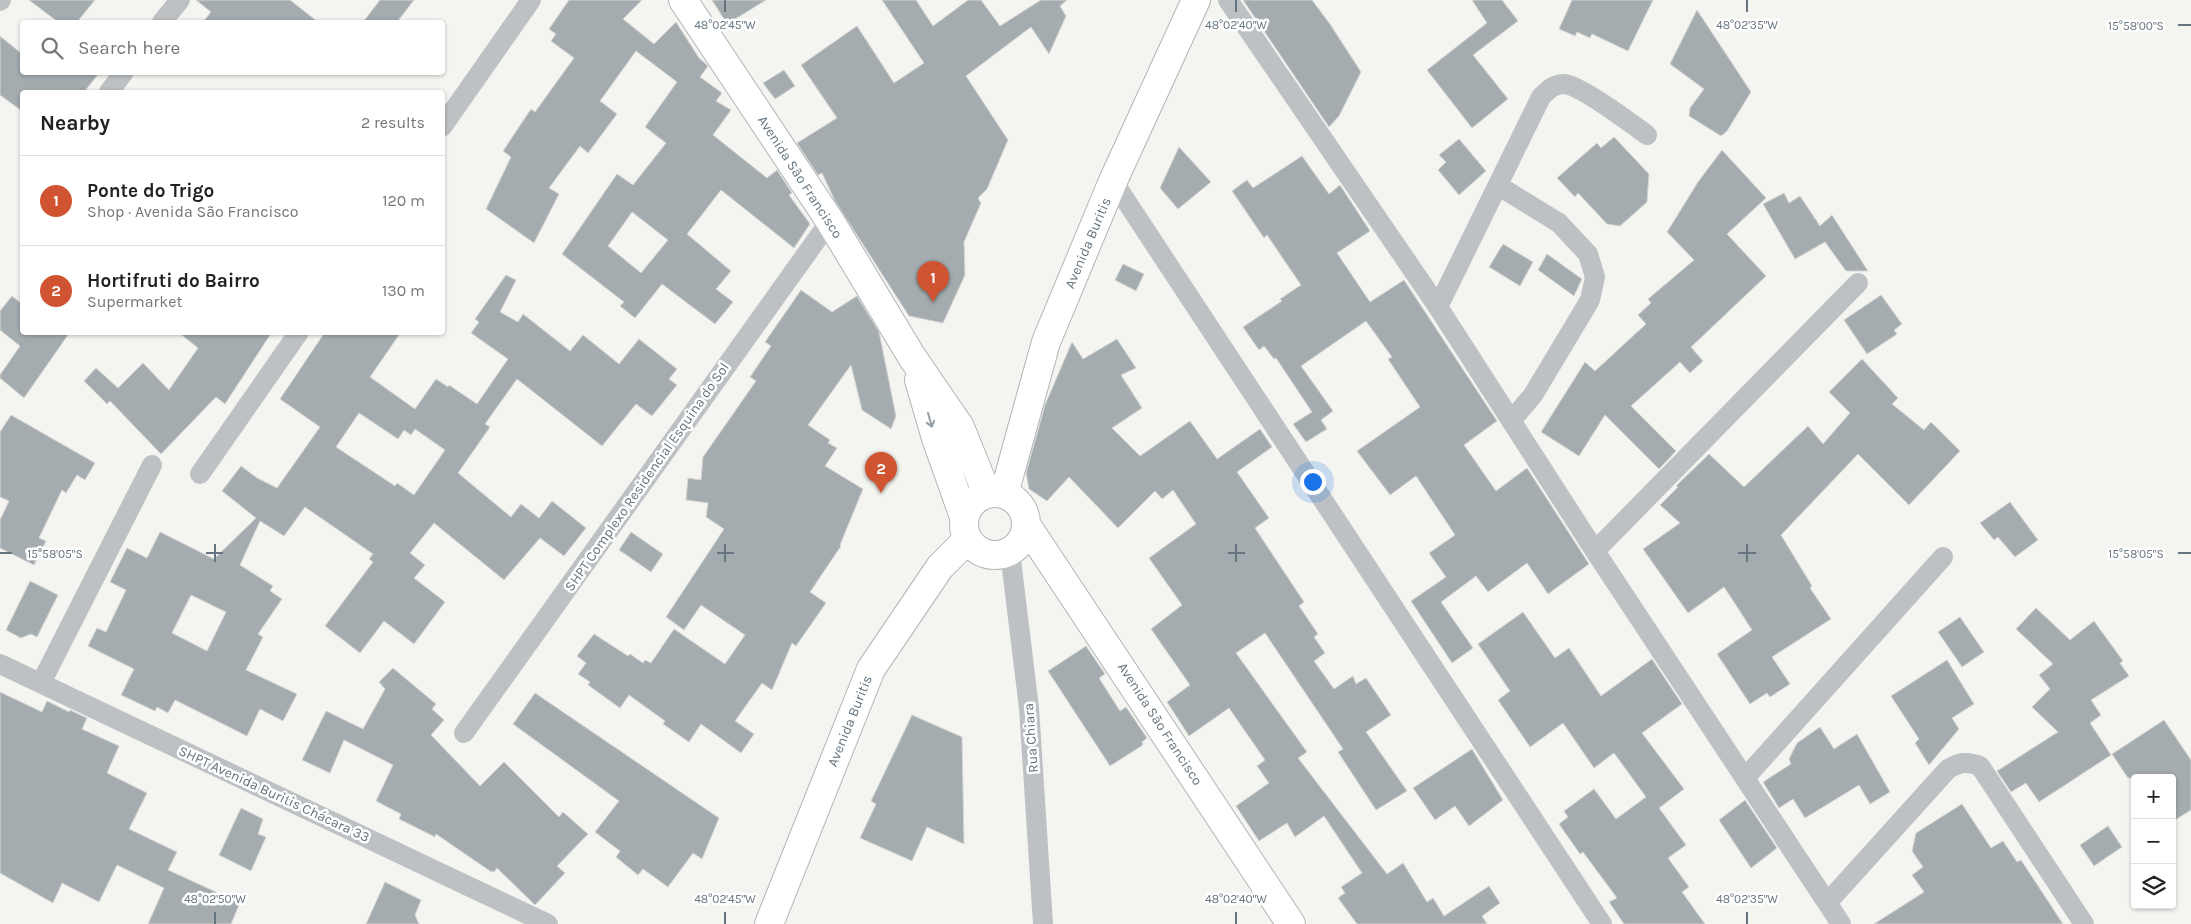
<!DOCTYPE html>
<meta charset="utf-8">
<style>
:root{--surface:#fff;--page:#f6f6f6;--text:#222;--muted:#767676;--line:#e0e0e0;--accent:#d15432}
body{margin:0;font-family:Karla,sans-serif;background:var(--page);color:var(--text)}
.controls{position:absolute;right:15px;bottom:15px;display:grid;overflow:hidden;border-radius:5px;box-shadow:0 1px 4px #0004}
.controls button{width:45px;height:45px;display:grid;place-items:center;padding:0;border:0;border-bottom:1px solid var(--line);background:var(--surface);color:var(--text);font:25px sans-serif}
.you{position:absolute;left:1312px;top:481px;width:18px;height:18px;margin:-12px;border:4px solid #fff;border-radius:50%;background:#1a73e8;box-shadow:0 0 0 8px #1a73e833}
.badge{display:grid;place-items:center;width:32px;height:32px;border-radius:50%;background:var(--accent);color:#fff;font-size:16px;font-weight:700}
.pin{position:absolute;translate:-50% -41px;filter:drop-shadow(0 1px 2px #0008)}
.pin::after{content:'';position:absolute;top:26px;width:18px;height:15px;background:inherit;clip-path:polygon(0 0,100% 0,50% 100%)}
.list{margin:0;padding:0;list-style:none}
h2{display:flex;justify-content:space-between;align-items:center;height:65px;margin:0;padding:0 20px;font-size:21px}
h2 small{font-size:16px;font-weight:400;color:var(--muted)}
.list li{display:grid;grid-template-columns:32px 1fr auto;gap:15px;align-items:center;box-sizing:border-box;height:90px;padding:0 20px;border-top:1px solid var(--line)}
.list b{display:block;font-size:19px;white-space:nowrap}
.list p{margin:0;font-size:16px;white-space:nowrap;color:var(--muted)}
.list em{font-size:16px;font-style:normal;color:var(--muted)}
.icon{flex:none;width:28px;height:28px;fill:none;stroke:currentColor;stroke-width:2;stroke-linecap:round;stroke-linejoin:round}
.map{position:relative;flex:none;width:2191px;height:924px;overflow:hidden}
.search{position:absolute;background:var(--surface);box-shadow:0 1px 4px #0004;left:20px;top:20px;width:425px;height:55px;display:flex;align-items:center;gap:12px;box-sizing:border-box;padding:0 18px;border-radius:5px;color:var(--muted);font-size:19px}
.panel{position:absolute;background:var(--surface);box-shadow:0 1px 4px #0004;left:20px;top:90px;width:425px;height:245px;border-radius:5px}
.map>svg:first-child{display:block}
.building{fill:#a4acb0;stroke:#d5d5d3;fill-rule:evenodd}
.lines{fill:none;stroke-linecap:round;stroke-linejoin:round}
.secondary-casing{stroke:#b0b5b8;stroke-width:30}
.street{stroke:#bdc1c4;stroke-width:20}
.secondary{stroke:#fff;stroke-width:28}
.oneway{stroke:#939ea5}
.ticks{fill:none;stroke:#65747e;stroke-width:2}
.labels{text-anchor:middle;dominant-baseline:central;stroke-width:5;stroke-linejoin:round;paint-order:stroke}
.street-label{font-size:14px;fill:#65747e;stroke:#fff}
.ticks-label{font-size:12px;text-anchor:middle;fill:#65747e;stroke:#fff;stroke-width:5;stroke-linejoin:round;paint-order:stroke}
</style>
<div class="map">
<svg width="2191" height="924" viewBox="0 0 2191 924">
<rect width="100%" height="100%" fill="#f4f4f0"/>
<path class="building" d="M 29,0 L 95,0 L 77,22 L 58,22 Z
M 196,0 L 290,0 L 318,22 L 203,22 L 211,12 Z
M 380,0 L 414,0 L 397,22 L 363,22 Z
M 569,0 L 642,0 L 623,19 L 654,44 L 676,22 L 699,58 L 708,66 L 700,77 L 722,93 L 716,101 L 731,110 L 713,135 L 767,178 L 777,170 L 792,193 L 789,195 L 810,224 L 794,248 L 721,190 L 687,234 L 731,271 L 716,289 L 733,302 L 715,324 L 662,284 L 635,318 L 620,306 L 624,302 L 562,254 L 617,174 L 633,185 L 666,143 L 645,127 L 677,82 L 636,51 L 600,101 L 617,114 L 588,153 L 580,146 L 549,188 L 559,194 L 534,243 L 486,209 L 511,157 L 503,151 L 531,109 L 535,112 L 574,58 L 551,41 L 556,34 L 549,29 ZM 632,212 L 668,240 L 641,273 L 608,246 Z
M 712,0 L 766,0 L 727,24 Z
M 882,0 L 916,0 L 933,26 L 968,0 L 981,0 L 1000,26 L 1041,0 L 1067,0 L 1060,6 L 1066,16 L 1049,54 L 1031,27 L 966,76 L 1008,140 L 987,189 L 978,198 L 981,203 L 964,242 L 965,275 L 943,323 L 909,316 L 835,201 L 822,173 L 818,175 L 797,143 L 837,118 L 801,65 L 857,26 L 894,83 L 924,63 Z
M 1243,0 L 1312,0 L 1330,24 L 1361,72 L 1339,116 L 1329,127 Z
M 1472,0 L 1502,0 L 1518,21 L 1473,55 L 1508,99 L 1472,128 L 1427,70 L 1487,23 Z
M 1572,0 L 1653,0 L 1628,51 L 1592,34 L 1590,38 L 1577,32 L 1575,36 L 1559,29 Z
M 1697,10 L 1751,92 L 1727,131 L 1721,136 L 1689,116 L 1690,108 L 1704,89 L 1670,64 Z
M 0,36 L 22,54 L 22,72 L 100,72 L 84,92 L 22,92 L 22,111 L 0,95 Z
M 784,70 L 795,86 L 775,99 L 763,83 Z
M 1614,137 L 1649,174 L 1647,202 L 1620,226 L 1607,224 L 1578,193 L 1575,197 L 1557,178 L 1597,143 L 1601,148 Z
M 1459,139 L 1486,171 L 1459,195 L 1438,170 L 1446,162 L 1439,155 Z
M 1179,147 L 1211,182 L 1178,209 L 1160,188 Z
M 1722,150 L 1766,198 L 1727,234 L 1766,276 L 1691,347 L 1703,361 L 1690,373 L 1680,362 L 1631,406 L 1676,451 L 1659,469 L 1605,415 L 1579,456 L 1541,432 L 1585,362 L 1595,371 L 1646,324 L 1638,315 L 1651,303 L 1648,299 L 1694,260 L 1667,232 L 1698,182 Z
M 1302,156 L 1329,194 L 1340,185 L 1370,231 L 1337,253 L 1370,302 L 1404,280 L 1497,421 L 1464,445 L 1496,491 L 1527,468 L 1589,564 L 1548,594 L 1527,563 L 1488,592 L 1476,576 L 1441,602 L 1473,648 L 1452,663 L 1411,601 L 1446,577 L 1429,553 L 1455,535 L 1416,476 L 1390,495 L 1357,451 L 1420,407 L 1388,359 L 1392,357 L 1366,321 L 1301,366 L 1333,411 L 1321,420 L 1327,429 L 1306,442 L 1293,424 L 1312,412 L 1276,358 L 1274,359 L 1264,346 L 1259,350 L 1243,327 L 1282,301 L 1280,299 L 1301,285 L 1267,235 L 1264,238 L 1232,191 L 1247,180 L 1253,188 Z
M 1784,193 L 1789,203 L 1800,196 L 1820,226 L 1832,215 L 1868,271 L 1846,271 L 1825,242 L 1795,259 L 1763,204 Z
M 1503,244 L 1533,262 L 1520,286 L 1489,267 Z
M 1547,254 L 1582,279 L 1574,296 L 1538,270 Z
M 1123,264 L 1144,274 L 1136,291 L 1115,280 Z
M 506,275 L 516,280 L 500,312 L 518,322 L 523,314 L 570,351 L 583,335 L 619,364 L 639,339 L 677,369 L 669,379 L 677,385 L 652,416 L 636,404 L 602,446 L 517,379 L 485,424 L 490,427 L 458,473 L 511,517 L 521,504 L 539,518 L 552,501 L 586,528 L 564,556 L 540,538 L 504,580 L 434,523 L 410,553 L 425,565 L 414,578 L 445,602 L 414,644 L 384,621 L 360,653 L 325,626 L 373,562 L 369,559 L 373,554 L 305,507 L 284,536 L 260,521 L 240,565 L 273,586 L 270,591 L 282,599 L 258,634 L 263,637 L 246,670 L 297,694 L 283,721 L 260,709 L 247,736 L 175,700 L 168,713 L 157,707 L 155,711 L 121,695 L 134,669 L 88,646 L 97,628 L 106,632 L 126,590 L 110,582 L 127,548 L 147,558 L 160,532 L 214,559 L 256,518 L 222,491 L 241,466 L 257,478 L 277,488 L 320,427 L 280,399 L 325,332 L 401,332 L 370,377 L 415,409 L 436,379 L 448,387 L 449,385 L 477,404 L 508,359 L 471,333 L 479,322 L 475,319 ZM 359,413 L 398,439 L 404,430 L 411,435 L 415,429 L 445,450 L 414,495 L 397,483 L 395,486 L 336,447 ZM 191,595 L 226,612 L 207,651 L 172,633 Z
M 801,290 L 832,312 L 857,296 L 879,332 L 896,416 L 891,429 L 862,410 L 851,365 L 808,425 L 830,440 L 828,443 L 837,448 L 825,466 L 863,489 L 840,545 L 841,546 L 810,592 L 826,603 L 796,646 L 792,643 L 772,690 L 762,683 L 735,721 L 754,734 L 741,753 L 701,724 L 689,742 L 663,724 L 665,721 L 629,695 L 620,708 L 588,685 L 590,682 L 578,674 L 586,663 L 577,656 L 594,634 L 628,656 L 630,654 L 643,663 L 645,660 L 651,663 L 674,629 L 725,664 L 745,635 L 701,605 L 684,630 L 666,617 L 724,529 L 706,517 L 708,503 L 686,500 L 688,478 L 701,480 L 703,457 L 756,381 L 750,377 L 771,346 L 765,342 Z
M 1881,295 L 1902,324 L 1894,330 L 1897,334 L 1867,354 L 1844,320 Z
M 12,296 L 22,304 L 22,332 L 70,332 L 24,398 L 0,378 L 0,375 L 20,346 L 0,330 L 0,311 Z
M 178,332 L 272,332 L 225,404 L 216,397 L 161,454 L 110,401 L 107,404 L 84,381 L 96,368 L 118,388 L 143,363 L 169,390 L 198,348 Z
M 1117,339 L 1136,368 L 1121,375 L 1142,408 L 1112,428 L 1140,456 L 1190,421 L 1217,459 L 1260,429 L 1272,447 L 1237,472 L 1269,518 L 1255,528 L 1304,602 L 1299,606 L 1318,634 L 1314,637 L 1325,653 L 1314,661 L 1334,689 L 1353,676 L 1356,684 L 1366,678 L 1391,715 L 1366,732 L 1407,791 L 1376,810 L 1338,752 L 1343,749 L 1265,633 L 1236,653 L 1307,752 L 1298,758 L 1387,874 L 1403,863 L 1427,902 L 1433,898 L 1444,916 L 1489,886 L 1500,903 L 1482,916 L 1487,924 L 1357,924 L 1338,898 L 1345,893 L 1341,887 L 1362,873 L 1324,816 L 1295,837 L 1287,823 L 1259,841 L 1236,806 L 1269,783 L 1257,766 L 1265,760 L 1229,708 L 1189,736 L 1167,702 L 1190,685 L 1151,629 L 1182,605 L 1149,558 L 1196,524 L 1173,490 L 1162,499 L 1155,491 L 1118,528 L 1069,477 L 1047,501 L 1029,489 L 1026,473 L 1045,405 L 1072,342 L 1083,359 Z
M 1862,359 L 1898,398 L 1892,404 L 1924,430 L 1931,422 L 1960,451 L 1909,505 L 1858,454 L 1781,535 L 1812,586 L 1810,588 L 1831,619 L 1772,657 L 1790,684 L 1770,697 L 1767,693 L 1750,704 L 1717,654 L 1752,630 L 1734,602 L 1724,587 L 1688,613 L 1643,549 L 1680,523 L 1660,505 L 1678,487 L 1676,486 L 1709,454 L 1744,487 L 1808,426 L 1823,444 L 1850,413 L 1829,392 Z
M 11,415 L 95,463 L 85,480 L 77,475 L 66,493 L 62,490 L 39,538 L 46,541 L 34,565 L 0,548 L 0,520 L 9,501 L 0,497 L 0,432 Z
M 2010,502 L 2038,540 L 2015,557 L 1998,537 L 1994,540 L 1980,523 Z
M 631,532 L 663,554 L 651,572 L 619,550 Z
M 30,581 L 58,595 L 37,637 L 31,634 L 21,638 L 6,630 Z
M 2036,608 L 2070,640 L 2094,621 L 2123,661 L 2120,663 L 2129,676 L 2091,700 L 2101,715 L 2090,723 L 2111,755 L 2039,802 L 2026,783 L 2011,792 L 1997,771 L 2058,732 L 2032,707 L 2050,689 L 2039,675 L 2053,664 L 2016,629 Z
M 1523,612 L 1555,658 L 1569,648 L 1601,696 L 1652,659 L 1682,704 L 1642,733 L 1684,789 L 1659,808 L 1686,845 L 1668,858 L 1689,887 L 1682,892 L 1705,924 L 1624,924 L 1609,902 L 1617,898 L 1583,852 L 1580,854 L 1559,824 L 1568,817 L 1564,811 L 1594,789 L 1616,819 L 1646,797 L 1614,753 L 1594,768 L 1563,723 L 1530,747 L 1498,700 L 1510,691 L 1478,644 Z
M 1960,617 L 1984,652 L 1962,667 L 1938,632 Z
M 1086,646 L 1105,674 L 1099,678 L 1120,711 L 1126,707 L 1147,738 L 1142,742 L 1143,745 L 1110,766 L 1048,671 Z
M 1947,660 L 1974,704 L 1952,718 L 1959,729 L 1929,765 L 1915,743 L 1919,739 L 1891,696 Z
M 393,668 L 436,704 L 432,709 L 444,720 L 431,735 L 480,786 L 504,762 L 559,817 L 563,812 L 588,834 L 557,866 L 565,873 L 535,905 L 497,868 L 494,872 L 490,871 L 436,834 L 435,837 L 399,819 L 401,814 L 376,801 L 393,765 L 344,740 L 330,773 L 302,760 L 326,711 L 363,729 L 385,689 L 379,682 Z
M 0,692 L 42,712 L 47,701 L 69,712 L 70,710 L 87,718 L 82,729 L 119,746 L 107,773 L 147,793 L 129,829 L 177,852 L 168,870 L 240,903 L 231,924 L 148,924 L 164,888 L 117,865 L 99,902 L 62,883 L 53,903 L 0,873 Z
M 535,693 L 719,818 L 702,859 L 693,853 L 668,887 L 643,869 L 638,875 L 616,857 L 620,851 L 595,832 L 619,801 L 513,724 Z
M 912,715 L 962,737 L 964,844 L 927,827 L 912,861 L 860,838 L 876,804 L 871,801 Z
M 2164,720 L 2191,760 L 2191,810 L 2172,822 L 2172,778 L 2128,778 L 2112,754 Z
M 1820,727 L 1834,749 L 1857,734 L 1890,792 L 1870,804 L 1859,785 L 1805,818 L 1793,799 L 1779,808 L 1763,782 L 1791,764 L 1789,759 L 1797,743 Z
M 1472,749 L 1503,800 L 1469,826 L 1455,806 L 1435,820 L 1413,788 Z
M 1745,800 L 1777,848 L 1751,868 L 1719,820 Z
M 1962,804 L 1991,848 L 2003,841 L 2017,862 L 2021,860 L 2063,924 L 1874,924 L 1924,892 L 1912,875 L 1923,867 L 1912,851 L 1916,833 Z
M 241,808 L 263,819 L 258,834 L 266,837 L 251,871 L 219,855 Z
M 2108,826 L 2122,847 L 2094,866 L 2080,845 Z
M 385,882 L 421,900 L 415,915 L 419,924 L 366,924 Z"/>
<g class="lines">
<defs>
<path id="secondary" d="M 683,0 L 830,221 L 912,357 L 960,427 L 987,494
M 919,380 L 936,438 L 964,517
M964 524a31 31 0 1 1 62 0a31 31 0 1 1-62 0Z
M 1004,494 L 1046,342 L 1113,181 L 1196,0
M 1027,526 L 1291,924
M 769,924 L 871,669 L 940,567 L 967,540"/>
</defs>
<use href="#secondary" class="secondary-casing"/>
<path class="street" d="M 1228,0 L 1438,307 L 1595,551 L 1841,924
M 0,1 L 1,0
M 162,22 L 180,0
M 109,92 L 124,72
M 442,127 L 531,0
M 1113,181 L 1602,924
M 1499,186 L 1559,223 L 1588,254 L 1595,277 L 1590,300 L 1533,395 L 1511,421
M 1438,307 L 1541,97 C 1548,90 1554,84 1564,84 C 1580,85 1632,124 1647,135
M 200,474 L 299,332
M 1595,551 L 1858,283
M 1010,552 L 1029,708 L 1043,924
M 0,664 L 548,924
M 41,683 L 152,465
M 464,733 L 830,221
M 1745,778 L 1943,557
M 1827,903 L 1948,769 C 1960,762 1967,761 1980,766 L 2084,924"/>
<use href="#secondary" class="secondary"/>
</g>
<defs><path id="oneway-shaft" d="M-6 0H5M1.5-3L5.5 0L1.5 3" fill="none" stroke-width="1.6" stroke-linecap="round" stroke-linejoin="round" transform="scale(1.25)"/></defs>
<use class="oneway" href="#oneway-shaft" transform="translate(930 420) rotate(74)"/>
<path class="ticks" d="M 725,0 L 725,12M 1236,0 L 1236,12M 1747,0 L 1747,12M 2178,25 L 2191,25M 215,544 L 215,562M 725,544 L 725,562M 1236,544 L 1236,562M 1747,544 L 1747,562M 0,553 L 12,553M 206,553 L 223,553M 717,553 L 734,553M 1228,553 L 1245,553M 1738,553 L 1756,553M 2178,553 L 2191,553M 215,912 L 215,924M 725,912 L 725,924M 1236,912 L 1236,924M 1747,912 L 1747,924"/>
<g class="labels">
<g class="street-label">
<text transform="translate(800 177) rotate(57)">Avenida São Francisco</text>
<text transform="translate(1088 243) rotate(-67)">Avenida Buritis</text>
<text transform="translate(647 477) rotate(-55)">SHPT Complexo Residencial Esquina do Sol</text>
<text transform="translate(850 721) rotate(-68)">Avenida Buritis</text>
<text transform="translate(1160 724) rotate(57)">Avenida São Francisco</text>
<text transform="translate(1031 738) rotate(-94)">Rua Chiara</text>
<text transform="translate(274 794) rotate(25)">SHPT Avenida Buritis Chácara 33</text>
</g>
</g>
<g class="ticks-label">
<text x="725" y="29">48°02'45"W</text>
<text x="1236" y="29">48°02'40"W</text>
<text x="1747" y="29">48°02'35"W</text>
<text x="2136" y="30">15°58'00"S</text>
<text x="55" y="558">15°58'05"S</text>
<text x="2136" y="558">15°58'05"S</text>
<text x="215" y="903">48°02'50"W</text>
<text x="725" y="903">48°02'45"W</text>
<text x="1236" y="903">48°02'40"W</text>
<text x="1747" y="903">48°02'35"W</text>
</g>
</svg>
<div class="controls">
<button>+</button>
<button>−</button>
<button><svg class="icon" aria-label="layers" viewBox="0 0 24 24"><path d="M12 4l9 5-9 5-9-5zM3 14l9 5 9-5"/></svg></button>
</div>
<div class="you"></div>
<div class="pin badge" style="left:933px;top:302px">1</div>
<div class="pin badge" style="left:881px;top:493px">2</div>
<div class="search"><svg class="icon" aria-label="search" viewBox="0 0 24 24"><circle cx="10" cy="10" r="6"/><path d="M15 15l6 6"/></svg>Search here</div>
<section class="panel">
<h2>Nearby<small>2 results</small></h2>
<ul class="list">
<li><span class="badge">1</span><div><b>Ponte do Trigo</b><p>Shop · Avenida São Francisco</p></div><em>120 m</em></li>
<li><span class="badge">2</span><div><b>Hortifruti do Bairro</b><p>Supermarket</p></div><em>130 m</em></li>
</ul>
</section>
</div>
